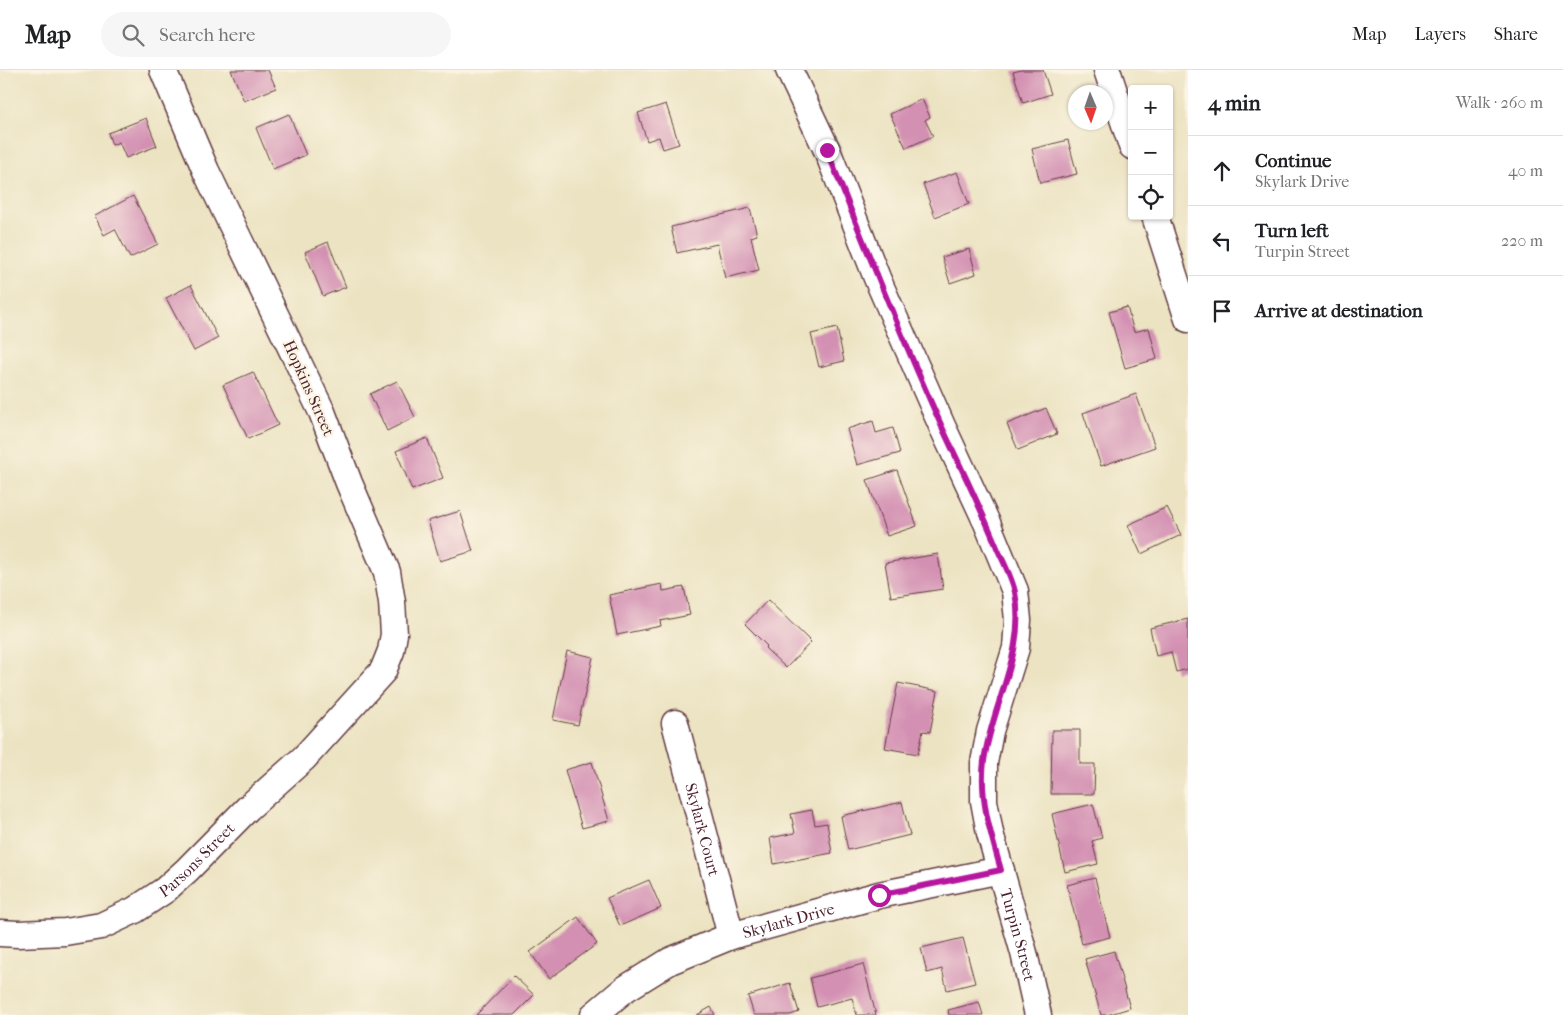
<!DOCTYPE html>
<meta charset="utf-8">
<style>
:root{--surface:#fff;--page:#f6f6f6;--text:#202124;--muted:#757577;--line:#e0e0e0}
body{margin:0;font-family:"IM FELL French Canon",serif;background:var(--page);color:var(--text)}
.controls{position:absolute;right:15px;top:15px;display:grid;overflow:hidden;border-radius:5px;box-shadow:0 1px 4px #0004}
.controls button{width:45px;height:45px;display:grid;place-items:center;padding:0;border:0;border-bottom:1px solid var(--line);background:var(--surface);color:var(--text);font:25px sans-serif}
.compass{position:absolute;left:1068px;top:15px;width:45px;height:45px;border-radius:50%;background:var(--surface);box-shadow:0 1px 4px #0004;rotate:178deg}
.stop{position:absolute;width:15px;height:15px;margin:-11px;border:4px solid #b5179e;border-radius:50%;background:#fff}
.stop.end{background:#b5179e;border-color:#fff;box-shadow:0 1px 5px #0008}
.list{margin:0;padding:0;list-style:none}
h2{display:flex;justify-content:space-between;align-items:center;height:65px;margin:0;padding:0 20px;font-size:21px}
h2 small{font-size:16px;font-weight:400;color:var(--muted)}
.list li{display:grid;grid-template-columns:32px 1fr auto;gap:15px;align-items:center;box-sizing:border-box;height:70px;padding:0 20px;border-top:1px solid var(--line)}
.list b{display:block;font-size:19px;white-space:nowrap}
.list p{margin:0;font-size:16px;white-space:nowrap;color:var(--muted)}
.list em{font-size:16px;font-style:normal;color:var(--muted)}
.icon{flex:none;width:28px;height:28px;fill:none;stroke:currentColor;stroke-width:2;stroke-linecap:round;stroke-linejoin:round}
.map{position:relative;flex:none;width:1188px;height:945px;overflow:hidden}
header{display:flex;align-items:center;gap:30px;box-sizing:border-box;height:70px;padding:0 25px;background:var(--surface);border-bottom:1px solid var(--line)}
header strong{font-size:24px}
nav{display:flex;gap:28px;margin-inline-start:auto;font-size:18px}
.search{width:350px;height:45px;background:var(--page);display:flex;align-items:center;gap:12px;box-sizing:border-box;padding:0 18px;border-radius:28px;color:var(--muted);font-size:19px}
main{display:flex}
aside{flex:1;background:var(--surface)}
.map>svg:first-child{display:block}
.building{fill:#d390b2}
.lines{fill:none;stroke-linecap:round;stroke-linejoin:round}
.minor-casing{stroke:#623c42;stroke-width:29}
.minor{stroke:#fff;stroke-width:26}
.route{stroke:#b5179e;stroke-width:6}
.labels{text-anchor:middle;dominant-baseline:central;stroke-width:4.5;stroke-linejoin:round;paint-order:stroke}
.street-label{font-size:16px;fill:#4a1f2b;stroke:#fcf5e5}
</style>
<header>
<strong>Map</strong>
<div class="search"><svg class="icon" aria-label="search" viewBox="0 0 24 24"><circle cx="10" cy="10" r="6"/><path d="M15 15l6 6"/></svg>Search here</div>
<nav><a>Map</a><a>Layers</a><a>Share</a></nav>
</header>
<main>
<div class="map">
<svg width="1188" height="945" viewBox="0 0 1188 945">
<rect width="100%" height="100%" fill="#fcf5e5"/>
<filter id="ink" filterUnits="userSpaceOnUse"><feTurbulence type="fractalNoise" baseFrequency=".02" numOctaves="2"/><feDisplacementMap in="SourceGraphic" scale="10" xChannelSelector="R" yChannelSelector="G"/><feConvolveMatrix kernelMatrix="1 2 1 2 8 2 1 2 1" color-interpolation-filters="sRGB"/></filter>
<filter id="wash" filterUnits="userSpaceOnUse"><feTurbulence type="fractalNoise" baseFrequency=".0096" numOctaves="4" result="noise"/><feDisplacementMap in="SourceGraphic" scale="20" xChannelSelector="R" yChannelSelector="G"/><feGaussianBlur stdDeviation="1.12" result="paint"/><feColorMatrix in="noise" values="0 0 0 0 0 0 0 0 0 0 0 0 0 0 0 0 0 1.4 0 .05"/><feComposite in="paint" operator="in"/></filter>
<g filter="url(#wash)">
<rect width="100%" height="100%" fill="#ece3c2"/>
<g id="blocks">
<path class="building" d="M 231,0 L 268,0 L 276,18 L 244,31 Z
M 1021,0 L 1043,0 L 1051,24 L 1023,33 L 1013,2 Z
M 922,29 L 930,47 L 925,50 L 933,66 L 906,78 L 890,44 Z
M 666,34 L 679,74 L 663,79 L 659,67 L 647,71 L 638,43 Z
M 289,44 L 306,85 L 273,99 L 256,58 Z
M 146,48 L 157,76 L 126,88 L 119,72 L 112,75 L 108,63 Z
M 1068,70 L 1077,104 L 1040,113 L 1032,79 Z
M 957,102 L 969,134 L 935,147 L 923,114 Z
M 133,126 L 158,174 L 130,188 L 115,159 L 104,165 L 95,146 Z
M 750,138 L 757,165 L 751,167 L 759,200 L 725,208 L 717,174 L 677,183 L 671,157 Z
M 328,172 L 346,217 L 323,226 L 305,182 Z
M 969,179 L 976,204 L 950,213 L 942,187 Z
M 191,215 L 218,268 L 194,281 L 166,228 Z
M 1127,237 L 1134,262 L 1149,258 L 1157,289 L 1125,298 L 1109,242 Z
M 837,258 L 844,291 L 819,297 L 811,264 Z
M 253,302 L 278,355 L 248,369 L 223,315 Z
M 397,311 L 415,347 L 387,361 L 370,324 Z
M 1136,324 L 1155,377 L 1101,396 L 1083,343 Z
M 1046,338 L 1057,364 L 1018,380 L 1007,354 Z
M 873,351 L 876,363 L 893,358 L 900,383 L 857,395 L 847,359 Z
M 427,368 L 443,408 L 412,420 L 396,381 Z
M 897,400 L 917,456 L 887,466 L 867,410 Z
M 1167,437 L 1181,465 L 1141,484 L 1128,455 Z
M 460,441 L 473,481 L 440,491 L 428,451 Z
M 938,484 L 943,519 L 891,527 L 885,493 Z
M 662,514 L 663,521 L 684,517 L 690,545 L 660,551 L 661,556 L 617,565 L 609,525 Z
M 768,530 L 811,572 L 786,598 L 765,578 L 767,576 L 745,554 Z
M 1188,549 L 1188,599 L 1176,602 L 1171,582 L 1156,586 L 1150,558 Z
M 567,581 L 593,587 L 578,655 L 553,650 Z
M 898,613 L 938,621 L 930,662 L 923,661 L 918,684 L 885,678 Z
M 1052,660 L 1080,660 L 1080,694 L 1095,694 L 1094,724 L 1051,724 Z
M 592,692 L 609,751 L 582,758 L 565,700 Z
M 902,732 L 910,765 L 848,780 L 841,746 Z
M 1093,734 L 1102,768 L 1092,771 L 1098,794 L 1065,802 L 1052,744 Z
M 812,740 L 815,755 L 827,753 L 832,783 L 774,794 L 770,768 L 795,763 L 791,744 Z
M 1095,808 L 1110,867 L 1082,874 L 1067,815 Z
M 649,810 L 661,838 L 620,856 L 607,828 Z
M 578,847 L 597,874 L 549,909 L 530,882 Z
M 963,868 L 975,913 L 947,920 L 942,899 L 927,903 L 921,878 Z
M 1114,881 L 1130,938 L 1107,945 L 1101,945 L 1085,889 Z
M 863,894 L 876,945 L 857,945 L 852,928 L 817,937 L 810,908 Z
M 514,906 L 534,925 L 514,945 L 476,945 Z
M 790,913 L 799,942 L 790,945 L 754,945 L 748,926 Z
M 979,932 L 983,945 L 949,945 L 948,940 Z
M 711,937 L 715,945 L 697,945 Z"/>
</g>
</g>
<g filter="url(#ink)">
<use href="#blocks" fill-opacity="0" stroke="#623c42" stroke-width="1"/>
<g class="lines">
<defs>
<g id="minor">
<path id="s1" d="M 789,0 L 827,80 L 877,208 L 942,356 L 987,453 L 1015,521 L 1018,550 L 1016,578 L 990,661 L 984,693 L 984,731 L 990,763 L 1024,883 L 1038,945"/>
<path d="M 1107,0 L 1132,76"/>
<path d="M 1155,146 L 1188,249"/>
<path id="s2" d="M 675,653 L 731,866"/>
<path id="s3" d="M 0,863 L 18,864 L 65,862 L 101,856 L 135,840 L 165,820 L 187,800 L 248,738 L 304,688 L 383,601 L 391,581 L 394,564 L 392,532 L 387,502 L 349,413 L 322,342 L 206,101 L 163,0"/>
<path id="s4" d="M 594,945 L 625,919 L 670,891 L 731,866 L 879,825 L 1001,800"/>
</g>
</defs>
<use href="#minor" class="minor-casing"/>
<use href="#minor" class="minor"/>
</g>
</g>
<g class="lines" filter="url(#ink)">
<path class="route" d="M 827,80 C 864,174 901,266 942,357 C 961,398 981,438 998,480 C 1004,493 1012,508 1015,522 C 1027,581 992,634 984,691 C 979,728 991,765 1001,800 L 879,825"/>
</g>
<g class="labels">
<g class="street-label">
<text transform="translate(309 318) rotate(66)">Hopkins Street</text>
<text stroke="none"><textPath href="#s2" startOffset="110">Skylark Court</textPath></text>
<text stroke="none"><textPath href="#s3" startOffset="219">Parsons Street</textPath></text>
<text stroke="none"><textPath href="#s4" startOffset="219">Skylark Drive</textPath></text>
<text stroke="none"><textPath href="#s1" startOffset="921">Turpin Street</textPath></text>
</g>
</g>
</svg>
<div class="controls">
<button>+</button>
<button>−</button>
<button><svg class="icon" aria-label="locate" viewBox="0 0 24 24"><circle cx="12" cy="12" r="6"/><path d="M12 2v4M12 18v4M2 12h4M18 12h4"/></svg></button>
</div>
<svg class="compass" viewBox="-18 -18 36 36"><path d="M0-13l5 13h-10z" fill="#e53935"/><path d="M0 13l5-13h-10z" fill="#757577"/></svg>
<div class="stop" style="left:879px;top:825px"></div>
<div class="stop end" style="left:827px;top:80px"></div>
</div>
<aside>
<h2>4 min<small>Walk · 260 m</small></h2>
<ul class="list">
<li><svg class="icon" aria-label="ahead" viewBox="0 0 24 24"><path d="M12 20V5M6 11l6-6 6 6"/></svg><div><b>Continue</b><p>Skylark Drive</p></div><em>40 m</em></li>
<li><svg class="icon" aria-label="left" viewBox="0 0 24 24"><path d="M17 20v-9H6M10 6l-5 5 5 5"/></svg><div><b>Turn left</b><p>Turpin Street</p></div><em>220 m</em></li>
<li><svg class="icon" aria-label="arrive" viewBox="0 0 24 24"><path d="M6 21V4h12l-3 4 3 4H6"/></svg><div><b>Arrive at destination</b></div></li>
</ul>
</aside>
</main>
